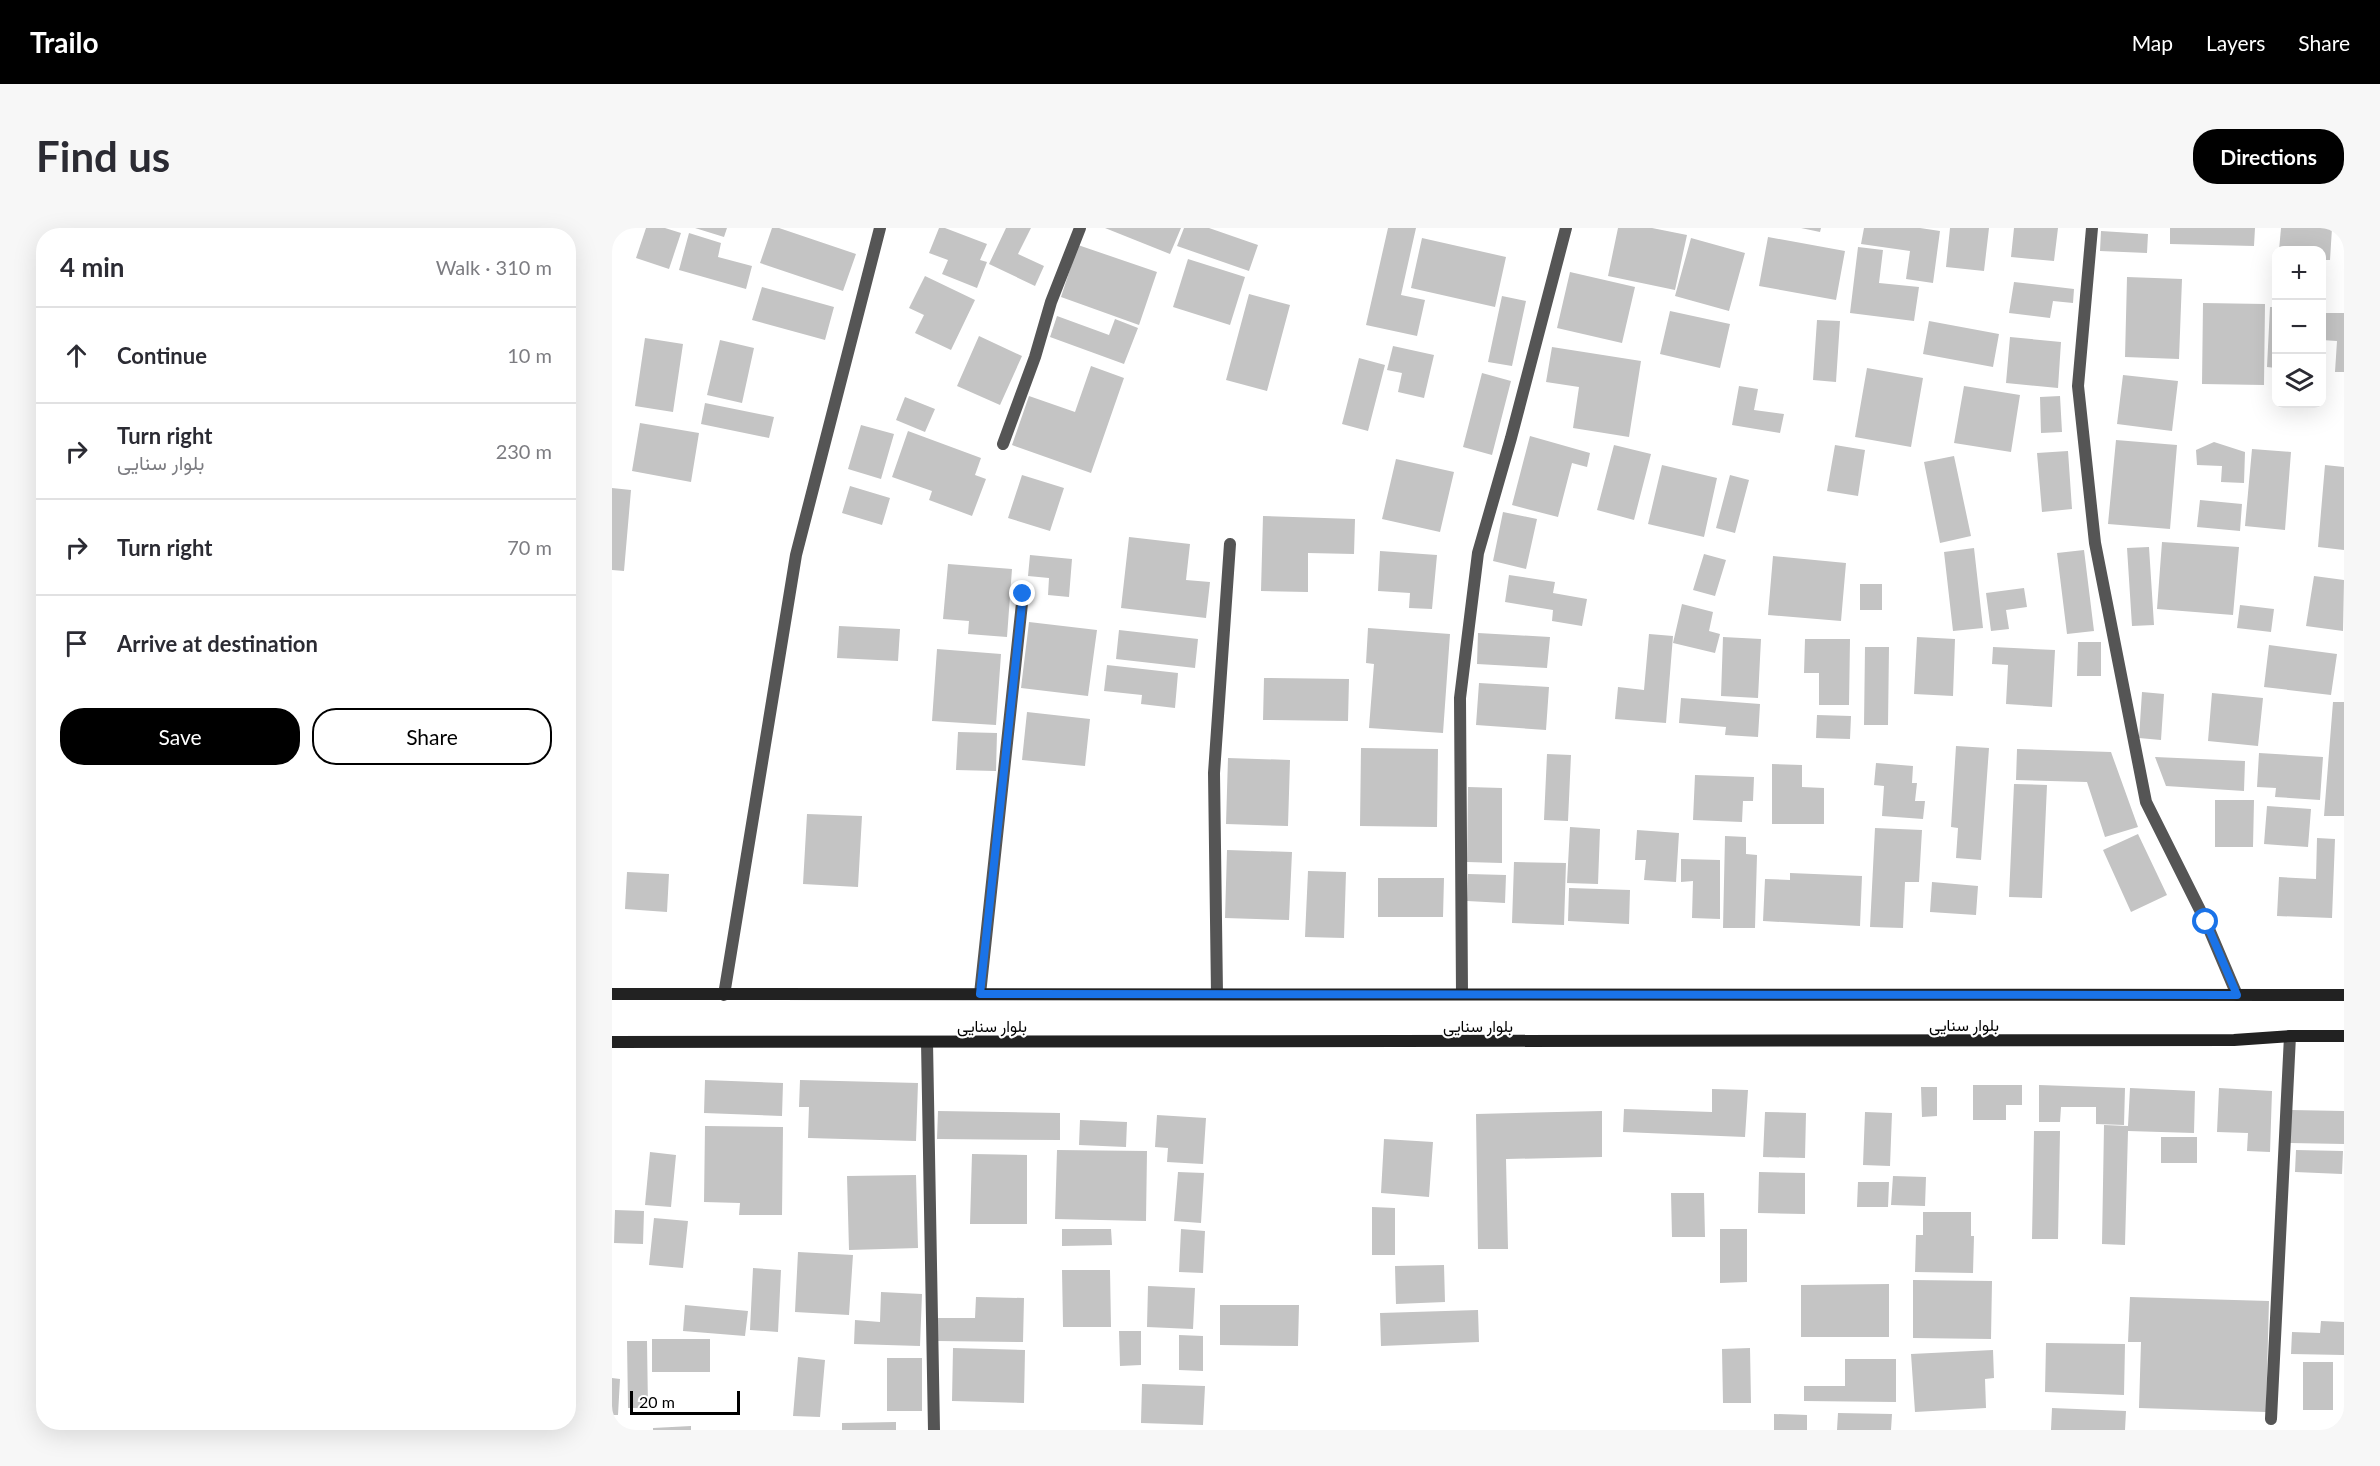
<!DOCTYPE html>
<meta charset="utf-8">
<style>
:root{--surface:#fff;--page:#f7f7f7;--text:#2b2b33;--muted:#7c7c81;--line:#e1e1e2;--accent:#000}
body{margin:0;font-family:Lato,Vazirmatn,sans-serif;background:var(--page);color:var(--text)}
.controls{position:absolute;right:18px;top:18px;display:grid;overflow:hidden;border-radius:12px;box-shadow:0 6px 24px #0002}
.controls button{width:54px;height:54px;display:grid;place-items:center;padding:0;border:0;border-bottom:2px solid var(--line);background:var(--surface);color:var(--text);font:30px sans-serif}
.scale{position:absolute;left:18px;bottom:15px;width:110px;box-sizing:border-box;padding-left:6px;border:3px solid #000;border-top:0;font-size:16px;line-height:21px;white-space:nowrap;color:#000;-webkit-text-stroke:4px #fff;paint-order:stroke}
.stop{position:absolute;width:18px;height:18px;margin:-14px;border:4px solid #1a73e8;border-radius:50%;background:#fff}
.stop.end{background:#1a73e8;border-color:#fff;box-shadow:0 2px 6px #0008}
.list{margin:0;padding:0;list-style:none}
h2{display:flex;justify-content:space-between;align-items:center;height:78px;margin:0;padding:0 24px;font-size:26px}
h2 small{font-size:20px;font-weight:400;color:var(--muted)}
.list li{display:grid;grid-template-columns:39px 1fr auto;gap:18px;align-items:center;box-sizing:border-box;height:96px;padding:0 24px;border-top:2px solid var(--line)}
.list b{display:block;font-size:22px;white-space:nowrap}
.list p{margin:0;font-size:20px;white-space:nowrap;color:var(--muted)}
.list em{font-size:20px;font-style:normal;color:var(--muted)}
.actions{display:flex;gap:12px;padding:18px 24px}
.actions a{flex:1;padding:14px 0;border:2px solid var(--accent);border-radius:24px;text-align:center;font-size:21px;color:var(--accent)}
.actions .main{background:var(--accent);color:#fff}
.icon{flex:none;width:33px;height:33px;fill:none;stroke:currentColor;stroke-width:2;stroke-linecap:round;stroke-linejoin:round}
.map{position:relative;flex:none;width:1732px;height:1202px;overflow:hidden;border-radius:24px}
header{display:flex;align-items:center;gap:36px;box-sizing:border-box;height:84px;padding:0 30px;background:var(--accent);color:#fff}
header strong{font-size:28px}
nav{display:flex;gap:33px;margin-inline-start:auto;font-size:21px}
.intro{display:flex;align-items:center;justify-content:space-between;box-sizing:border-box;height:144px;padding:0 36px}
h1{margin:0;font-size:42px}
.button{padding:15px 27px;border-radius:24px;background:var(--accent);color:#fff;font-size:21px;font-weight:700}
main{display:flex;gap:36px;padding:0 36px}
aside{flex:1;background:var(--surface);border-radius:24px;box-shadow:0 6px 24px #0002}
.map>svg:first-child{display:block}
.building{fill:#c4c4c4}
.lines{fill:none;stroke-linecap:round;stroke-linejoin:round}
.lane{stroke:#555;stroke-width:12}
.street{stroke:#555;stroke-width:12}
.secondary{stroke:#222;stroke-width:12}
.route{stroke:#1a73e8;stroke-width:8}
.labels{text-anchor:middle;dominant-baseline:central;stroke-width:4.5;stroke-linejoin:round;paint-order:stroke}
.street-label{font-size:16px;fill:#000;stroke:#fff}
</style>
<header>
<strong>Trailo</strong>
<nav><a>Map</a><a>Layers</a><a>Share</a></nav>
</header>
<div class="intro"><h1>Find us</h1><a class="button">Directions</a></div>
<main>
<aside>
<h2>4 min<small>Walk · 310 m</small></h2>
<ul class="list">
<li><svg class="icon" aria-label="ahead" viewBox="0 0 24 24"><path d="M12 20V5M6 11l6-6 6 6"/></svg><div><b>Continue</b></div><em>10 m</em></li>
<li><svg class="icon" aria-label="right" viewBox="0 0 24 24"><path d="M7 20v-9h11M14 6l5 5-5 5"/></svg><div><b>Turn right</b><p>بلوار سنایی</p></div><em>230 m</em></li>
<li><svg class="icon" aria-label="right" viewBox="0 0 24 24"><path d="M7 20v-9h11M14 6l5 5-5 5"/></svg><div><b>Turn right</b></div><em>70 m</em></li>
<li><svg class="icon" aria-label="arrive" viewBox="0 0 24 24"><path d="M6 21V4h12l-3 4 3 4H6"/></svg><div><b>Arrive at destination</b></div></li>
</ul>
<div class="actions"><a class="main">Save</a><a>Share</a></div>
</aside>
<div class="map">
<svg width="1732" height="1202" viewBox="0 0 1732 1202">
<rect width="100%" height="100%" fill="#fff"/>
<path class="building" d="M 34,0 L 53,0 L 69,5 L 57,41 L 24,30 Z
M 83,0 L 115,0 L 112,9 Z
M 160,0 L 167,0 L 244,26 L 231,63 L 148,35 Z
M 327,0 L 333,0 L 375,16 L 368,32 L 375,34 L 365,60 L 330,46 L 336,32 L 317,25 Z
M 394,0 L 419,0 L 406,26 L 432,38 L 423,58 L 377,36 Z
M 493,0 L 569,0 L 558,26 Z
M 572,0 L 597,0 L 646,17 L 637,43 L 565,18 Z
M 776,0 L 804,0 L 789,67 L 813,72 L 805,108 L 754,97 Z
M 1006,0 L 1040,0 L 1075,7 L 1063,62 L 996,48 Z
M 1189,0 L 1209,0 L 1208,4 Z
M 1252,0 L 1308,0 L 1328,3 L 1321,55 L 1294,51 L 1298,23 L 1249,16 Z
M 1338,0 L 1377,0 L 1372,43 L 1334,39 Z
M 1402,0 L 1446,0 L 1442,33 L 1399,29 Z
M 1558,0 L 1643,0 L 1642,18 L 1558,16 Z
M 1669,0 L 1720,0 L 1718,32 L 1710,32 L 1710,22 L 1667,22 Z
M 1489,3 L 1536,6 L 1535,25 L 1488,23 Z
M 77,5 L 109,15 L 106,29 L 140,38 L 134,61 L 67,42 Z
M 1156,9 L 1233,23 L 1224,72 L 1147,58 Z
M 810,10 L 894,29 L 883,79 L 799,60 Z
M 1079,10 L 1133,25 L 1117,83 L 1063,68 Z
M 466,17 L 545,44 L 527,97 L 449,69 Z
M 1246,19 L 1271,22 L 1267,55 L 1307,59 L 1302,93 L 1238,85 Z
M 576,31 L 633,49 L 618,97 L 561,79 Z
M 958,44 L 1023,59 L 1010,115 L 945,100 Z
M 313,48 L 363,72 L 339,122 L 303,105 L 312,87 L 297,80 Z
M 1515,49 L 1570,51 L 1567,131 L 1513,129 Z
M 1402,54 L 1462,61 L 1461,75 L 1441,73 L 1438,90 L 1397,85 Z
M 150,59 L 222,79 L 213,112 L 140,92 Z
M 637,66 L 678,77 L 655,163 L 614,152 Z
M 890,68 L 914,73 L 900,138 L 876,134 Z
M 1591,75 L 1653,76 L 1652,157 L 1590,156 Z
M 1658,79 L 1664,79 L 1664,140 L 1655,139 Z
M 1058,83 L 1118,96 L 1108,140 L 1048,126 Z
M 1710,85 L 1732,85 L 1732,144 L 1723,144 L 1725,113 L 1710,112 Z
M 445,88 L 497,107 L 503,91 L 526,100 L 512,136 L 438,109 Z
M 1205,92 L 1228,93 L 1224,154 L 1201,152 Z
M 1317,93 L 1387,106 L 1381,139 L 1311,126 Z
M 367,108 L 410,128 L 388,177 L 345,158 Z
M 1398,109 L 1449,114 L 1446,160 L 1394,155 Z
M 33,110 L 71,116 L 61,184 L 23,178 Z
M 108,112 L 142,120 L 130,175 L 95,167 Z
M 781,118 L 822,127 L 812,170 L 786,164 L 790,145 L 775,142 Z
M 940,119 L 1029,133 L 1017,209 L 961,200 L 967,159 L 934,154 Z
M 747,130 L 773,137 L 756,203 L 730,196 Z
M 479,138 L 512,150 L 479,245 L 400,217 L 417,168 L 463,184 Z
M 1255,140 L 1311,150 L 1299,219 L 1243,209 Z
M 870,145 L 899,153 L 880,227 L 851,219 Z
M 1511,147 L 1566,153 L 1560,203 L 1505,196 Z
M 1127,158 L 1146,161 L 1142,182 L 1172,186 L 1168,205 L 1120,197 Z
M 1352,158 L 1408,167 L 1399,224 L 1342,215 Z
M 1448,168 L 1450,204 L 1429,205 L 1428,169 Z
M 293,169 L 323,181 L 313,204 L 284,192 Z
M 93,175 L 162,189 L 157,210 L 89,196 Z
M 28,195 L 87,205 L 79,254 L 20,243 Z
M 249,197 L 282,206 L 269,251 L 236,241 Z
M 296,203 L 369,230 L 363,247 L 374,251 L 360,288 L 317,272 L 320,263 L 280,249 Z
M 918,208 L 978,225 L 975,239 L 960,235 L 946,289 L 900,277 Z
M 1504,212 L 1565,217 L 1558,301 L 1496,296 Z
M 1602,214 L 1633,224 L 1632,255 L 1609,254 L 1610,238 L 1585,237 L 1584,222 Z
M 1002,217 L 1039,226 L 1022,292 L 985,282 Z
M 1223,217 L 1253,222 L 1246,268 L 1215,263 Z
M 1640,221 L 1679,224 L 1673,302 L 1633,298 Z
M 1456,223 L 1460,281 L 1430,284 L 1425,225 Z
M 1342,228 L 1359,308 L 1328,315 L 1312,234 Z
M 784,231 L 842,244 L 828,304 L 770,291 Z
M 1050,237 L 1105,250 L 1092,309 L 1036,296 Z
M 1713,237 L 1732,239 L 1732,322 L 1706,319 Z
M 410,247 L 452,260 L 438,303 L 396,290 Z
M 1118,247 L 1137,252 L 1123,305 L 1104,300 Z
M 238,258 L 278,270 L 270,297 L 230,285 Z
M 0,260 L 19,262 L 12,343 L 0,342 Z
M 1588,272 L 1630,276 L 1628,303 L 1585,299 Z
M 891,284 L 925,291 L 914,341 L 881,333 Z
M 651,288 L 743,291 L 742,326 L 696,325 L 696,364 L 649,363 Z
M 517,309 L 578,316 L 574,352 L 598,354 L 594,390 L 509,380 Z
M 1550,314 L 1627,319 L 1621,387 L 1545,381 Z
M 1537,319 L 1542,397 L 1520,398 L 1515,320 Z
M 1362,320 L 1371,400 L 1341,403 L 1332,324 Z
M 1472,322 L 1482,403 L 1455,406 L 1445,325 Z
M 768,323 L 825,327 L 820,381 L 797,380 L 798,365 L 766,363 Z
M 1092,326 L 1114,332 L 1103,368 L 1081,362 Z
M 418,327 L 460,331 L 457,369 L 436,367 L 437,350 L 416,348 Z
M 1161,328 L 1234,335 L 1229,393 L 1156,387 Z
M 336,336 L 400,341 L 395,409 L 356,406 L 357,393 L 331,391 Z
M 897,347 L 943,354 L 941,365 L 975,371 L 970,398 L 940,393 L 941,382 L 893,374 Z
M 1702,348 L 1732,352 L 1731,403 L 1694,398 Z
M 1248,356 L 1270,356 L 1270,382 L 1248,382 Z
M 1412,360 L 1415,379 L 1394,382 L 1397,401 L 1379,403 L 1374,365 Z
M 1070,376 L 1101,384 L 1097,403 L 1108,406 L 1103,425 L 1061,415 Z
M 1628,377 L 1662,381 L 1659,404 L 1625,400 Z
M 417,394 L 485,402 L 476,468 L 409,460 Z
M 227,398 L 288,401 L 286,433 L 225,430 Z
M 756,400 L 838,406 L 831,505 L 757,500 L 762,436 L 754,435 Z
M 507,402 L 586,411 L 583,440 L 504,431 Z
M 866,405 L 938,409 L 935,440 L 865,436 Z
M 1037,406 L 1061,408 L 1054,495 L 1003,491 L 1006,459 L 1032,462 Z
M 1111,409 L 1149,411 L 1146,470 L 1109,468 Z
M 1305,409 L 1343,411 L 1341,468 L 1302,466 Z
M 1193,411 L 1238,411 L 1237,477 L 1207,477 L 1207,445 L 1192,445 Z
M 1466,414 L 1489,414 L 1489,448 L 1465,448 Z
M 1657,417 L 1725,426 L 1719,467 L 1652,459 Z
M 1253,419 L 1277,419 L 1276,497 L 1252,497 Z
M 1381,419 L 1443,422 L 1440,479 L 1394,476 L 1396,437 L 1380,436 Z
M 325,421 L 389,426 L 384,497 L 320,493 Z
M 495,437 L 566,445 L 563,480 L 529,476 L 530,467 L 492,463 Z
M 652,450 L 737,451 L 736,493 L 651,492 Z
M 867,455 L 937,459 L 934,502 L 864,497 Z
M 1530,464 L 1552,466 L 1549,512 L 1527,510 Z
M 1600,465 L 1651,470 L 1646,518 L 1596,513 Z
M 1069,470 L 1148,476 L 1146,509 L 1113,507 L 1114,499 L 1067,495 Z
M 1721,474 L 1732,474 L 1732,588 L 1712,588 Z
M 415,484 L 478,491 L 473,538 L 410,532 Z
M 1205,487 L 1239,488 L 1238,511 L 1204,510 Z
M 346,504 L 385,505 L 384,543 L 344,542 Z
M 1344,518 L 1377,520 L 1369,632 L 1344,630 L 1346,600 L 1339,599 Z
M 749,520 L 826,521 L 825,599 L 748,598 Z
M 1405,521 L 1499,524 L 1526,599 L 1493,609 L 1475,554 L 1404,552 Z
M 1647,525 L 1711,529 L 1708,572 L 1663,569 L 1664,560 L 1645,559 Z
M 935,526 L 959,527 L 956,593 L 932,592 Z
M 1543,529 L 1633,533 L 1632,563 L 1554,558 Z
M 616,530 L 678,532 L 676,598 L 614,596 Z
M 1264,535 L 1301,538 L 1300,555 L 1305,555 L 1303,573 L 1313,573 L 1311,591 L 1270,588 L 1272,558 L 1262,557 Z
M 1160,536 L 1190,537 L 1190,559 L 1212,560 L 1212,596 L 1160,596 Z
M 1083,547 L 1142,549 L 1141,573 L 1131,573 L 1130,594 L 1081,592 Z
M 1402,556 L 1435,557 L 1430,670 L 1397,669 Z
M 856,559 L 890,560 L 890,635 L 855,634 Z
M 1603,572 L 1642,572 L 1641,619 L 1603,619 Z
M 1655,578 L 1699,581 L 1696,619 L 1652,616 Z
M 195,586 L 250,588 L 246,659 L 191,656 Z
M 958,599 L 988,601 L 986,656 L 955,655 Z
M 1263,600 L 1310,602 L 1307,654 L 1293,654 L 1291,700 L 1258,699 Z
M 1025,602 L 1067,605 L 1064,654 L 1032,652 L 1034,632 L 1023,632 Z
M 1526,606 L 1555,667 L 1519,684 L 1491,622 Z
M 1113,608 L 1134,609 L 1134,626 L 1145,627 L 1143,700 L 1111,700 Z
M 1705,610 L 1723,611 L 1720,690 L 1665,688 L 1667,649 L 1704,651 Z
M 615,622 L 680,624 L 677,692 L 613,690 Z
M 1069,631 L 1108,632 L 1108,691 L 1080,690 L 1081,653 L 1069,654 Z
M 902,634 L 954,635 L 952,697 L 900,695 Z
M 696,643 L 734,644 L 732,710 L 693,709 Z
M 15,644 L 57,646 L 55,684 L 13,681 Z
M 1178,645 L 1250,648 L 1248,698 L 1151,693 L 1153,651 L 1178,652 Z
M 856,646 L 894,647 L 893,675 L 855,673 Z
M 766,650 L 832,650 L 831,689 L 766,689 Z
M 1320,654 L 1366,658 L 1364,687 L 1318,684 Z
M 957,660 L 1018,662 L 1017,696 L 956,693 Z
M 93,852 L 171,855 L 170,888 L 92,885 Z
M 188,852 L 306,855 L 304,913 L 196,910 L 197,879 L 187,879 Z
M 1361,857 L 1410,857 L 1410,877 L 1394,877 L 1394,892 L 1361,892 Z
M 1427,857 L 1513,860 L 1512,897 L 1484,896 L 1484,879 L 1449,879 L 1448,894 L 1427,894 Z
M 1309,859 L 1325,859 L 1325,888 L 1310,889 Z
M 1518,860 L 1583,863 L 1582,905 L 1516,903 L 1513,1017 L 1490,1016 L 1492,897 L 1516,898 Z
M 1607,860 L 1660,863 L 1658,924 L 1635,923 L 1636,905 L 1605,904 Z
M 1100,861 L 1136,862 L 1133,909 L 1011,904 L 1012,881 L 1100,884 Z
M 1679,882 L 1732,883 L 1732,916 L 1678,915 Z
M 326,883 L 448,885 L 448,912 L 325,911 Z
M 990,883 L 990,929 L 894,931 L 896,1021 L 866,1021 L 864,886 Z
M 1153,884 L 1194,885 L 1193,930 L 1151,929 Z
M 1253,884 L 1280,885 L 1278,938 L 1251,937 Z
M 545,887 L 594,890 L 591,936 L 555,934 L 556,920 L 543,919 Z
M 468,892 L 515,894 L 514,919 L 467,917 Z
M 93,898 L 171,899 L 170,987 L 127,987 L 128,975 L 92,974 Z
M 1422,903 L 1448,903 L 1446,1011 L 1420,1011 Z
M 1549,909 L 1585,909 L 1585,935 L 1549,935 Z
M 772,911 L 821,914 L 817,969 L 769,965 Z
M 445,922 L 535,923 L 534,993 L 443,991 Z
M 1684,922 L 1731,923 L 1730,946 L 1683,944 Z
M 38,924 L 64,927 L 59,979 L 33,977 Z
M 360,926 L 415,927 L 415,996 L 358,996 Z
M 566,944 L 592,945 L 589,995 L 562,993 Z
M 1147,944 L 1193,945 L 1193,986 L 1146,985 Z
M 304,947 L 306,1020 L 237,1022 L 235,948 Z
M 1281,948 L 1314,949 L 1313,978 L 1279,977 Z
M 1246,954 L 1277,954 L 1276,979 L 1245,979 Z
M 1059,965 L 1092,965 L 1093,1009 L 1060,1009 Z
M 760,979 L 783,980 L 783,1027 L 760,1027 Z
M 3,982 L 32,983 L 31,1016 L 2,1015 Z
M 1311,984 L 1359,984 L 1359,1008 L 1362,1008 L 1361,1045 L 1303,1044 L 1304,1007 L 1311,1007 Z
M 42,990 L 76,993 L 71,1040 L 37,1037 Z
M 450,1001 L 499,1001 L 500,1017 L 450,1018 Z
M 569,1001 L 593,1003 L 591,1045 L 567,1044 Z
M 1108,1001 L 1135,1001 L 1135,1054 L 1108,1055 Z
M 186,1024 L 241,1027 L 237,1087 L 183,1084 Z
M 832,1037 L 833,1074 L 784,1076 L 783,1038 Z
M 141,1040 L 169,1042 L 166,1104 L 138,1102 Z
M 450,1042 L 498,1042 L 499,1099 L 451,1099 Z
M 1301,1052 L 1380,1053 L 1379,1111 L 1301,1110 Z
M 1277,1056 L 1277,1109 L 1189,1109 L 1189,1057 Z
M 536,1058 L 583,1060 L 581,1101 L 535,1099 Z
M 269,1064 L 310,1066 L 308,1118 L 242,1116 L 243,1092 L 268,1094 Z
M 364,1069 L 412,1070 L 411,1114 L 326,1113 L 326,1090 L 363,1090 Z
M 1518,1069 L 1657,1073 L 1654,1184 L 1527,1180 L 1529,1114 L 1516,1114 Z
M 73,1077 L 136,1083 L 133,1108 L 71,1103 Z
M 608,1077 L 687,1077 L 686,1118 L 608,1117 Z
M 866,1082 L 867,1114 L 769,1118 L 768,1085 Z
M 1709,1093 L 1732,1094 L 1732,1127 L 1679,1126 L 1680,1104 L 1708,1105 Z
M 507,1103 L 529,1103 L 529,1137 L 508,1138 Z
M 567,1107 L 591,1108 L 591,1143 L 567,1142 Z
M 40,1111 L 98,1111 L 98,1144 L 40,1144 Z
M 15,1113 L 35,1113 L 36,1180 L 16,1180 Z
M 1434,1115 L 1513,1116 L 1512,1167 L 1433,1164 Z
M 341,1120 L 413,1122 L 412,1175 L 340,1173 Z
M 1138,1120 L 1139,1175 L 1111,1175 L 1110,1121 Z
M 1381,1122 L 1382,1150 L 1373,1151 L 1374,1180 L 1303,1184 L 1299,1126 Z
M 186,1129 L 213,1132 L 208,1189 L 181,1188 Z
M 275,1130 L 310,1130 L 310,1183 L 275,1183 Z
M 1233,1131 L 1284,1131 L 1284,1174 L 1192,1173 L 1192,1158 L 1233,1158 Z
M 1691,1134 L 1721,1134 L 1721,1182 L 1691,1182 Z
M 0,1150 L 8,1151 L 6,1187 L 0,1187 Z
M 530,1156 L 593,1158 L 591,1197 L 529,1195 Z
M 1440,1180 L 1514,1183 L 1513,1202 L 1439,1202 Z
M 1226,1185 L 1280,1186 L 1279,1202 L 1225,1202 Z
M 1162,1186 L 1195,1187 L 1195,1202 L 1162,1202 Z
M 284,1194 L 284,1202 L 230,1202 L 230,1195 Z
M 79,1198 L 79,1202 L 41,1202 L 41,1200 Z"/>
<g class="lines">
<path class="lane" d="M 1659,1191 L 1678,808"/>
<path class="street" d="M 1480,0 L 1466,158 L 1483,315 L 1534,574 L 1594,694 L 1625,767
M 391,216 L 423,129 L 439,74 L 468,0
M 850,765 L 848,470 L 866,325 L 899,210 L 954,0
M 368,766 L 411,366
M 605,766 L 602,545 L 618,316
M 112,767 L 184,327 L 268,0
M 315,814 L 322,1202"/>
<path class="secondary" d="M 0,766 L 1732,767
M 0,814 L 1622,812 L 1678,808 L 1732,808"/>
</g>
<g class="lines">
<path class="route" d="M 411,366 L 368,766 L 1625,767 L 1594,694"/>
</g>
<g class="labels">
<g class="street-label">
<text x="1352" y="796">بلوار سنایی</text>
<text x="380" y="797">بلوار سنایی</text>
<text x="866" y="797">بلوار سنایی</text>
</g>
</g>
</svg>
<div class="controls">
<button>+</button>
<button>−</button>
<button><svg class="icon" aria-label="layers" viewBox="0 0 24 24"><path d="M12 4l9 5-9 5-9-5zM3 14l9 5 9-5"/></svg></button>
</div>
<div class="scale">20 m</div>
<div class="stop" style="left:1594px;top:694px"></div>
<div class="stop end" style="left:411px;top:366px"></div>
</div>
</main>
